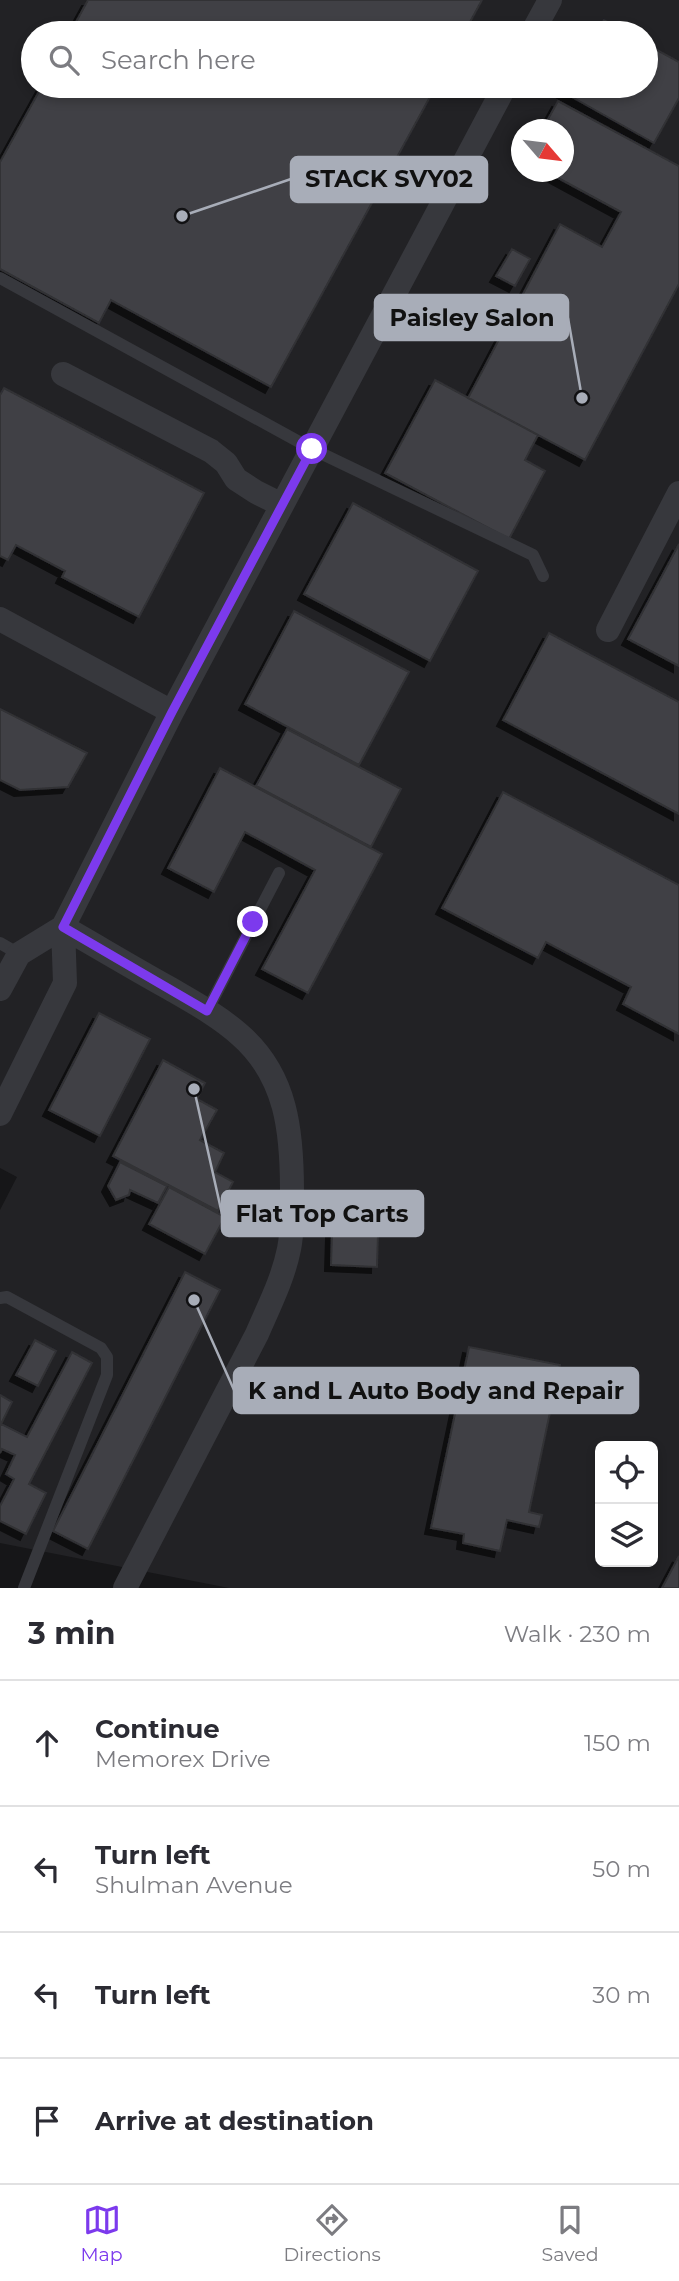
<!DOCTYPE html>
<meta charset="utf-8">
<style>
:root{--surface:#fff;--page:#f7f7f7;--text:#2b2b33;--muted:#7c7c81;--line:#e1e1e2;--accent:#7c3aed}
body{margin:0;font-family:Montserrat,sans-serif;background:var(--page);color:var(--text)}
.controls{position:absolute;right:21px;bottom:21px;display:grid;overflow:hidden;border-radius:10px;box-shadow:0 4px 10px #0003}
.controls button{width:63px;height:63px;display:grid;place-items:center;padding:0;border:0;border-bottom:2px solid var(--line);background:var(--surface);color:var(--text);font:35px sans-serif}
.compass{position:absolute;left:511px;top:119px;width:63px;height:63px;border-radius:50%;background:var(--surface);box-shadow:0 4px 10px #0003;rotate:118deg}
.stop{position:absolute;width:21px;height:21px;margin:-16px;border:5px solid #7c3aed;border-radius:50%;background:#fff}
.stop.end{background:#7c3aed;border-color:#fff;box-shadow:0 2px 7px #0008}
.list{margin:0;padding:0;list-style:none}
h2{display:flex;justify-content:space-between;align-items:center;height:91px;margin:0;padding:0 28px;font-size:30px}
h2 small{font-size:23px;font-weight:400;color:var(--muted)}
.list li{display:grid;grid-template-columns:46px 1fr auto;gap:21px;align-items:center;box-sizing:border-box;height:126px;padding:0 28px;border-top:2px solid var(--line)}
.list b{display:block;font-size:26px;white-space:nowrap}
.list p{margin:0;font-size:23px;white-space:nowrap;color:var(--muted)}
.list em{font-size:23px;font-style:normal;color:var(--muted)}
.icon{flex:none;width:38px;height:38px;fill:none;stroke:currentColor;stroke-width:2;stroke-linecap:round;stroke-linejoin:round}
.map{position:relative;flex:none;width:679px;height:1588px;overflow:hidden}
.search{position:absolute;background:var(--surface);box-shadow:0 4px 10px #0003;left:21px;right:21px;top:21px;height:77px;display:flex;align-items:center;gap:18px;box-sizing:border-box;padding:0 24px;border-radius:38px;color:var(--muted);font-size:26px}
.sheet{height:595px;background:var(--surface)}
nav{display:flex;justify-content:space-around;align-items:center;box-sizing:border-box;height:98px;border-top:2px solid var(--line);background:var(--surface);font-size:19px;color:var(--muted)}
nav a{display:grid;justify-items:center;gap:4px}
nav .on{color:var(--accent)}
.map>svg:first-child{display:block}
.built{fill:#222225;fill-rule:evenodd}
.building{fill:#404145;stroke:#303034;stroke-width:2;filter:url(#shadow)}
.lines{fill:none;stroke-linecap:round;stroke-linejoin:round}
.service{stroke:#37383d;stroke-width:12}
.minor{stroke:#37383d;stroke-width:24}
.route{stroke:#7c3aed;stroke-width:9}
.leader{fill:none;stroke:#a8adb8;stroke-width:2.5}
.callout-dot{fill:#a8adb8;stroke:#111113;stroke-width:2.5}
.callout{fill:#a8adb8;stroke:#a8adb8;stroke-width:2.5}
.callout-label{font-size:24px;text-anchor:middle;font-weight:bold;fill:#111}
</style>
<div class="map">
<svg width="679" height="1588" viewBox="0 0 679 1588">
<defs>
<filter id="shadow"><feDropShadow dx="-6" dy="6" stdDeviation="0" flood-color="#0009"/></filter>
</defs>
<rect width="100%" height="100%" fill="#161618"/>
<path class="built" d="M 0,0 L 679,0 L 679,1588 L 229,1588 L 0,1543 L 0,1210 L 17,1177 L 0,1168 ZM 33,33 L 646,33 L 646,86 L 33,86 ZM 522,130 L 564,130 L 564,172 L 522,172 ZM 600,1446 L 653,1446 L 653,1562 L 600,1562 Z"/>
<path class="building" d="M 88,0 L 482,0 L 464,33 L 70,33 Z
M 604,20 L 627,33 L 596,33 Z
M 646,44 L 679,62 L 679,98 L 654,143 L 563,92 L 567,86 L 646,86 Z
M 42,86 L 436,86 L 271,387 L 111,300 L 99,323 L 0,269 L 0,162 Z
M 558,101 L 679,166 L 679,284 L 585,460 L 468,398 L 560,224 L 602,247 L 621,212 L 547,172 L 564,172 L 564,130 L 542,130 Z
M 512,249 L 530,259 L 515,286 L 496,276 Z
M 435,380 L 538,435 L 525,460 L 545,471 L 509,539 L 385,473 Z
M 4,388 L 204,493 L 139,617 L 62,577 L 65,571 L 16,545 L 8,560 L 0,556 L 0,395 Z
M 353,503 L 478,571 L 430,661 L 304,594 Z
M 679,544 L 679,666 L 628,639 Z
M 294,611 L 409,672 L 359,765 L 245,704 Z
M 549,633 L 679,702 L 679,814 L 503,720 Z
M 0,709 L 87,753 L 68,787 L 20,790 L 0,780 Z
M 287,729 L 401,789 L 371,847 L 256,786 Z
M 220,768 L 382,854 L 308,993 L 262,969 L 315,870 L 245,832 L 214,892 L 168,868 Z
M 503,792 L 679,885 L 679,1034 L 623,1004 L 631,987 L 546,942 L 538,958 L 442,908 Z
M 99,1013 L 150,1039 L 100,1136 L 49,1110 Z
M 163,1060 L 205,1083 L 197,1099 L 217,1110 L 200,1140 L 224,1153 L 215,1172 L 233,1182 L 218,1211 L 113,1156 Z
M 120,1162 L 167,1186 L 158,1203 L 130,1190 L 129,1195 L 116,1200 L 108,1186 Z
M 169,1187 L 225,1217 L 205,1254 L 149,1224 Z
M 333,1200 L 379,1201 L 377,1267 L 331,1265 Z
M 185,1272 L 220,1290 L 88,1549 L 53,1531 Z
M 35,1340 L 56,1351 L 38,1386 L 16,1375 Z
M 469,1347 L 560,1365 L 529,1512 L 542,1515 L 539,1527 L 507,1520 L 500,1551 L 463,1543 L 464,1534 L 431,1528 Z
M 72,1352 L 92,1363 L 29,1484 L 46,1493 L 26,1534 L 0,1521 L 0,1506 L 14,1479 L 6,1474 L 15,1455 L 2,1449 L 0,1453 L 0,1395 L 12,1402 L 1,1424 L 27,1437 Z
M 679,1556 L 679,1588 L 662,1588 Z"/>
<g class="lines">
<path class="service" d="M 0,278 L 312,449 L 533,555 L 543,576
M 0,943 L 19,954
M 207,1011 L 279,873
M 0,1298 L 7,1297 L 101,1348 L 107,1357 L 107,1375 L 24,1588"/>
<path class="minor" d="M 532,33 L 550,0
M 63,374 L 211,451 L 226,463 L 236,479 L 256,492 L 282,505
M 0,619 L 172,712
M 608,630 L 679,493
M 63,927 C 98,947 133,968 169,988 C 193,1002 219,1016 240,1035 C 287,1076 292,1132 292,1191 C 292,1210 293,1230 289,1249 C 283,1279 269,1306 257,1334 L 125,1588
M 0,989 L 19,954 L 63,927
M 0,1114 L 65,983 L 63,927 L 172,712 L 505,86"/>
</g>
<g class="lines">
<path class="route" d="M 253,922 L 207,1011 L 63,927 L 172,712 L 312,449"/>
</g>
<path class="leader" d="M182 216L291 179M582 398L568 318M194 1089L222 1214M194 1300L234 1390"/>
<g class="callout-dot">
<circle cx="182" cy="216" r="7"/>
<circle cx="582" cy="398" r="7"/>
<circle cx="194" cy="1089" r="7"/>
<circle cx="194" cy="1300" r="7"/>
</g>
<g class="callout">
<rect x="291" y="157" width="196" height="45" rx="7"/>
<rect x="375" y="295" width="193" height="45" rx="7"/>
<rect x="222" y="1191" width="201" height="45" rx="7"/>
<rect x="234" y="1368" width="404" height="45" rx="7"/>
</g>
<g class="callout-label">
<text x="389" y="187">STACK SVY02</text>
<text x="472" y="326">Paisley Salon</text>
<text x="322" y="1222">Flat Top Carts</text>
<text x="436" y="1399">K and L Auto Body and Repair</text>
</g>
</svg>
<div class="controls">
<button><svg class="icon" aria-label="locate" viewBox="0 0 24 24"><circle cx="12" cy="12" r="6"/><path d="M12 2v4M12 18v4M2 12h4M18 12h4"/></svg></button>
<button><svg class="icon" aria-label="layers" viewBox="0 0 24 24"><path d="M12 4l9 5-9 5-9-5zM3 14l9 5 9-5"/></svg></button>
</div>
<svg class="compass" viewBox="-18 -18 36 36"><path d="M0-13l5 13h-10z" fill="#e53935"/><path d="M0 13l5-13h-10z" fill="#7c7c81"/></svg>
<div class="stop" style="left:312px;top:449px"></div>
<div class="stop end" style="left:253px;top:922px"></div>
<div class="search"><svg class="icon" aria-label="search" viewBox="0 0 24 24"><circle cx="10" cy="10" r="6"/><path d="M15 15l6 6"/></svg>Search here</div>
</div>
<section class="sheet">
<h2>3 min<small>Walk · 230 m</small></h2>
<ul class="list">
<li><svg class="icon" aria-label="ahead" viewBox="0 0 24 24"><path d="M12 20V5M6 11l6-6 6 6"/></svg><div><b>Continue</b><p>Memorex Drive</p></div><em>150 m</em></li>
<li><svg class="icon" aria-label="left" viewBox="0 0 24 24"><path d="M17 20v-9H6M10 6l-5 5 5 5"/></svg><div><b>Turn left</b><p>Shulman Avenue</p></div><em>50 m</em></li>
<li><svg class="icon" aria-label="left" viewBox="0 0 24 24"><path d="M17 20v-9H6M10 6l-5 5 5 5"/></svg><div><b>Turn left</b></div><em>30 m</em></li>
<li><svg class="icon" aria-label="arrive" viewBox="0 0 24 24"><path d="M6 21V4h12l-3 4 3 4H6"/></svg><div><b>Arrive at destination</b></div></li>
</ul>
</section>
<nav>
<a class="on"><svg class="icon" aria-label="map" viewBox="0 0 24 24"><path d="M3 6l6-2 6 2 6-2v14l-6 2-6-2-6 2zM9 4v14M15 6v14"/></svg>Map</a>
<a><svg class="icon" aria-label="directions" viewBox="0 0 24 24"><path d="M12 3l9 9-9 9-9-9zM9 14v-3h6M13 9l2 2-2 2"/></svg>Directions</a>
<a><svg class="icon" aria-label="saved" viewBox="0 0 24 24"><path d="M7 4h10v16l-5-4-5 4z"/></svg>Saved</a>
</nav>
